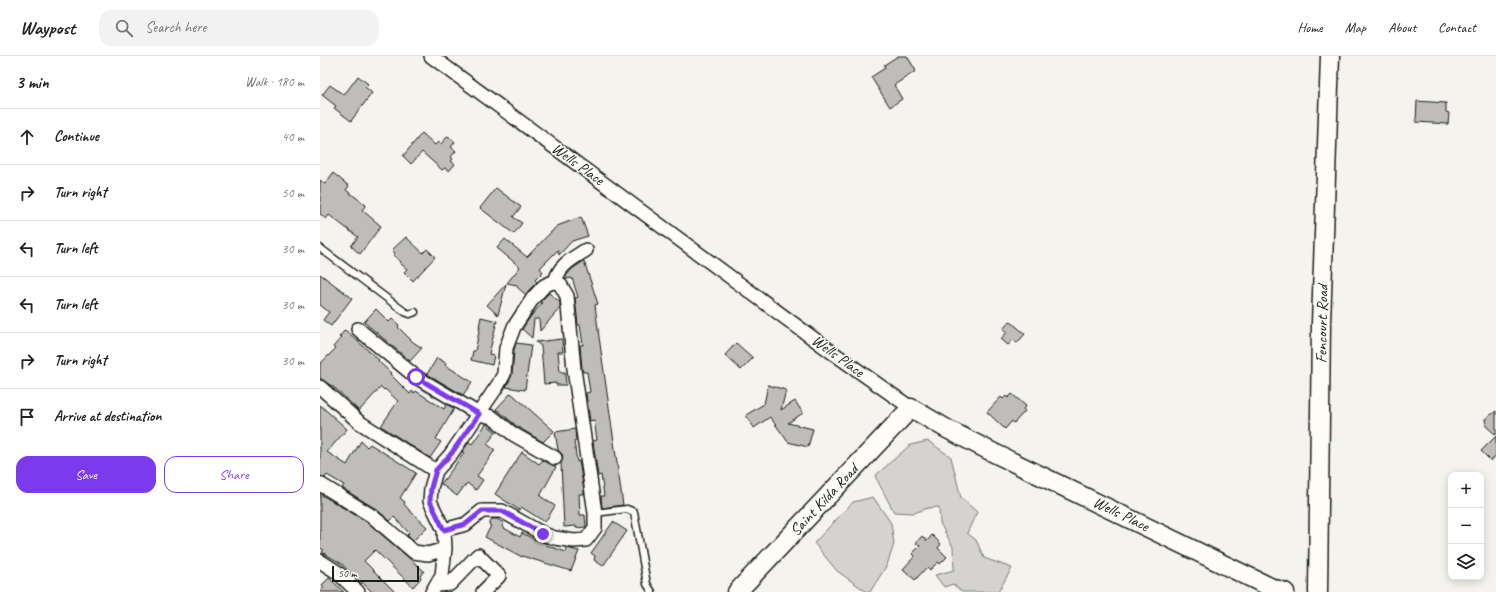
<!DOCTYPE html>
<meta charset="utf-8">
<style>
:root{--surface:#fff;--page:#f2f2f2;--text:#222;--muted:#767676;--line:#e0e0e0;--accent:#7c3aed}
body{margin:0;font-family:Caveat,sans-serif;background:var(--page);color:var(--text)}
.controls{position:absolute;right:12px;bottom:12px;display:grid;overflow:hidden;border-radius:8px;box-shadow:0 2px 10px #0003}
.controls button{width:36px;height:36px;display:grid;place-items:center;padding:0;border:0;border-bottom:1px solid var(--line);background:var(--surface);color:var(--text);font:20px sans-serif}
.scale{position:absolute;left:12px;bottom:10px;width:87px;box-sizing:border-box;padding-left:4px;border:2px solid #1c1c1c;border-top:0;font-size:11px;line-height:14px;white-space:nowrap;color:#1c1c1c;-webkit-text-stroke:3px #fdfcf7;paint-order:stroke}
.stop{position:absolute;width:12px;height:12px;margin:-9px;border:3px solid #7c3aed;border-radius:50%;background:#fff}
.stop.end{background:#7c3aed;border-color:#fff;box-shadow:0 1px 4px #0008}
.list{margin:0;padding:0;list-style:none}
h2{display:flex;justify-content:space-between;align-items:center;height:52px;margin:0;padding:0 16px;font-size:17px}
h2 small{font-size:13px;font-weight:400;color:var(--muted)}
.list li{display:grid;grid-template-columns:26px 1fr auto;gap:12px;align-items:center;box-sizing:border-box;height:56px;padding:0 16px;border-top:1px solid var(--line)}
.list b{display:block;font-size:15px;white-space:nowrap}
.list em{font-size:13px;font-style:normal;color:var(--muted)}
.actions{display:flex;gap:8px;padding:12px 16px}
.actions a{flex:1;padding:9px 0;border:1px solid var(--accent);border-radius:12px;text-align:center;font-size:14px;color:var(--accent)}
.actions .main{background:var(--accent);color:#fff}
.icon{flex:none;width:22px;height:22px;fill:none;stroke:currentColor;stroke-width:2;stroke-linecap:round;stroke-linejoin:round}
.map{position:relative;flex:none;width:1176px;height:536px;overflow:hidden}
header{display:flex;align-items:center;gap:24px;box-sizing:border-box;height:56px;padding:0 20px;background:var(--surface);border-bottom:1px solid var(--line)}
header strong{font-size:19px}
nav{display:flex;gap:22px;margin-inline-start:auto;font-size:14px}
.search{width:280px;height:36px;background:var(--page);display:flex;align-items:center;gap:10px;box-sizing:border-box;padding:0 14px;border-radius:12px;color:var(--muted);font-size:15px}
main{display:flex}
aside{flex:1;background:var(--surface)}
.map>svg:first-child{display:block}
.green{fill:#d4d3cf;stroke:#787876}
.building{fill:#bebdba;stroke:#1c1c1c}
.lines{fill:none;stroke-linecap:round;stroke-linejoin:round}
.lane-casing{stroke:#1c1c1c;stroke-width:9}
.street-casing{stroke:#1c1c1c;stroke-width:16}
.secondary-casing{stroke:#1c1c1c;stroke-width:21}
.lane{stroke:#fdfcf7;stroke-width:6}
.street{stroke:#fdfcf7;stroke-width:13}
.secondary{stroke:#fdfcf7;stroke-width:18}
.route{stroke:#7c3aed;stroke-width:5}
.labels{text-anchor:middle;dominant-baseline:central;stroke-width:3;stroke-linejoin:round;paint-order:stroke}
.street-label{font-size:16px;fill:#1c1c1c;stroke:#fdfcf7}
</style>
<header>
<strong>Waypost</strong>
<div class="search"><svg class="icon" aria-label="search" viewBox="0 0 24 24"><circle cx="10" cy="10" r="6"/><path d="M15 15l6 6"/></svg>Search here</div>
<nav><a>Home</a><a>Map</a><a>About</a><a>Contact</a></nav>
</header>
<main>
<aside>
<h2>3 min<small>Walk · 180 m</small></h2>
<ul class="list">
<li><svg class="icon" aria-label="ahead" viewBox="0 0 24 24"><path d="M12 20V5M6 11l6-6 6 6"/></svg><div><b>Continue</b></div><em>40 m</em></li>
<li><svg class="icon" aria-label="right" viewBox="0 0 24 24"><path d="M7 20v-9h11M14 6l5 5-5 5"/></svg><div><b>Turn right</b></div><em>50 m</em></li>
<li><svg class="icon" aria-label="left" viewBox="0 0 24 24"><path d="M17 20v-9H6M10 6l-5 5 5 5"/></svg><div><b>Turn left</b></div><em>30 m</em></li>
<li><svg class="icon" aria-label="left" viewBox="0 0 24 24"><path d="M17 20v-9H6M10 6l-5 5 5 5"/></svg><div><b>Turn left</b></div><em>30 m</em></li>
<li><svg class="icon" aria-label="right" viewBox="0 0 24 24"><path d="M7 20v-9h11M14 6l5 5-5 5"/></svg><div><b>Turn right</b></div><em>30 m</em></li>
<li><svg class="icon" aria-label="arrive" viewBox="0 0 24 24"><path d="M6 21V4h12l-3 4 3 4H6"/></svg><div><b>Arrive at destination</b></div></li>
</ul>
<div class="actions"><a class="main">Save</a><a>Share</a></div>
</aside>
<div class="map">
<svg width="1176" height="536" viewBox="0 0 1176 536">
<rect width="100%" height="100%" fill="#f4f3ee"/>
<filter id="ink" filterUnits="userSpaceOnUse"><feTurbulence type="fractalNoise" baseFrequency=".025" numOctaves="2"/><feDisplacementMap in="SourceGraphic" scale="8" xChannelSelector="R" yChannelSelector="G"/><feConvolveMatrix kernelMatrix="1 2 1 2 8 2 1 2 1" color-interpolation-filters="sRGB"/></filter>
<g filter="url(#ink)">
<path class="green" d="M 608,385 L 631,401 L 641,442 L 657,456 L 647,477 L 656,484 L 664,502 L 692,512 L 678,536 L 642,536 L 633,528 L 624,531 L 615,519 L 634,514 L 633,491 L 620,467 L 619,451 L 608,452 L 594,457 L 574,456 L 555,420 L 590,389 Z
M 553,441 L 571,467 L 574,488 L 567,509 L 550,536 L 547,536 L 517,515 L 494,487 L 533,446 Z"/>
<path class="building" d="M 578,0 L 587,0 L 596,15 L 574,29 L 582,43 L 570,51 L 551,21 L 565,12 L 564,9 Z
M 38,20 L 48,28 L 45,31 L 52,37 L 31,65 L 14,52 L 16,50 L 2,39 L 10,29 L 24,39 Z
M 1097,45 L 1126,47 L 1126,56 L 1129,57 L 1128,68 L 1096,66 Z
M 102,77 L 115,89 L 118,86 L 121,88 L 128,80 L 135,86 L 131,91 L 136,95 L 131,101 L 133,103 L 131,105 L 135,108 L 129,115 L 125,112 L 122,114 L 102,96 L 91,108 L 83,100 Z
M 13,117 L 29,130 L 26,134 L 46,149 L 42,154 L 61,170 L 40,198 L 31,190 L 38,181 L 9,159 L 6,163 L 0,158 L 0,124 L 5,128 Z
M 176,132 L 201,151 L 193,161 L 202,167 L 194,178 L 160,152 Z
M 261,161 L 268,180 L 252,185 L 239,199 L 238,194 L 220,212 L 223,216 L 215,224 L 217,226 L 205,238 L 197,231 L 197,229 L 187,227 L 200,211 L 177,192 L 185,183 L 207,201 L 237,170 Z
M 86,181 L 103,197 L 107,193 L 115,201 L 93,225 L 84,216 L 87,213 L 80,207 L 81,206 L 73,199 L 75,197 L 72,194 Z
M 264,205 L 278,248 L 275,249 L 279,281 L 303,449 L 282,452 L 281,440 L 284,440 L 281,419 L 278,420 L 273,385 L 277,384 L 274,364 L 270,365 L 266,337 L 270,336 L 267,316 L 263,316 L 262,312 L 260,289 L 263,289 L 260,269 L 258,269 L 255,242 L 258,241 L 252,222 L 247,223 L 246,220 L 252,213 Z
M 0,218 L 32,242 L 11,270 L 3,264 L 9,256 L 0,249 Z
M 186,228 L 178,259 L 167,249 Z
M 229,237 L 240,246 L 240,252 L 220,275 L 219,263 L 214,263 L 212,282 L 202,273 L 211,260 L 222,247 L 220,246 Z
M 56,253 L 69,266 L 72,263 L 79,269 L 78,271 L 93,286 L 102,292 L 90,305 L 44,266 Z
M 161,261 L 177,265 L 169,298 L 174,299 L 172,309 L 151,304 L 153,295 L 155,295 L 160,271 L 159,271 Z
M 690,265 L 705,278 L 697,287 L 693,284 L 688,289 L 681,283 L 687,276 L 683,273 Z
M 25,274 L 59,304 L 58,305 L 71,317 L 70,318 L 90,338 L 92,335 L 94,337 L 96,335 L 124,353 L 127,348 L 134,353 L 116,383 L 121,386 L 110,402 L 61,370 L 78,345 L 65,333 L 64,334 L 61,331 L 39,355 L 16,333 L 0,322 L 0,308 L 15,293 L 13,291 L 21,282 L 19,281 Z
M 242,283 L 243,296 L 238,296 L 240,316 L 245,316 L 246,329 L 236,329 L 236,327 L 224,328 L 221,290 L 216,286 Z
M 196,287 L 211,289 L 205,334 L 186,331 L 192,319 L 194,294 Z
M 416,287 L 433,302 L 421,314 L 405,299 Z
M 117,302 L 126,307 L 125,309 L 152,326 L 143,339 L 107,318 Z
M 448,329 L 466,334 L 461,354 L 475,345 L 483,357 L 468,367 L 493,373 L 488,391 L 468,386 L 450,361 L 434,372 L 426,359 L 444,348 Z
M 191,337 L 234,375 L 223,386 L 198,371 L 176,353 Z
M 692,338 L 706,350 L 703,353 L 705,355 L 694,367 L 692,365 L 685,373 L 667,356 L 681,341 L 683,343 L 686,340 L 688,342 Z
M 0,349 L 27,373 L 7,396 L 27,409 L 41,385 L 47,391 L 50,388 L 96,417 L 80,442 L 85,446 L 84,448 L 89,454 L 107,471 L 93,485 L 87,479 L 89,477 L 74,461 L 70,465 L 56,453 L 22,432 L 24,429 L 7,419 L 5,422 L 0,420 Z
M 1176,355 L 1176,379 L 1166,370 L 1165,363 Z
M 166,368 L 176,376 L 167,388 L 175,394 L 157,420 L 163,424 L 156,434 L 147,427 L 137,440 L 121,428 L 144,397 L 142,396 L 149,386 L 152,388 Z
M 255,373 L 256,385 L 254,385 L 257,406 L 259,405 L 264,434 L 264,438 L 259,438 L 260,459 L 265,459 L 266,471 L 256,472 L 256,470 L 244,471 L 241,407 L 243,402 L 242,398 L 238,394 L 235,376 Z
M 1176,380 L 1176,399 L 1171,405 L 1161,395 Z
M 202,396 L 219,408 L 223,404 L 236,411 L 220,440 L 235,450 L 225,466 L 201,451 L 199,454 L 175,438 Z
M 0,438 L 47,466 L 104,515 L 100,520 L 101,522 L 93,531 L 55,494 L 44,505 L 75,536 L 52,536 L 42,526 L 41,528 L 22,508 L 2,496 L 4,494 L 0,492 Z
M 172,463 L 177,463 L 184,467 L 182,471 L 200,481 L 202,477 L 215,484 L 215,483 L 227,488 L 226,489 L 246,496 L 247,492 L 259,495 L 251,515 L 202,500 L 202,501 L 165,481 L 171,470 L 169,469 Z
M 293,466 L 307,475 L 283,510 L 274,504 L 275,500 L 271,497 Z
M 612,479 L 621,488 L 618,492 L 627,501 L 620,508 L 618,506 L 610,514 L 607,511 L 595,524 L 583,513 L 595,500 L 592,498 L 600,490 L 596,487 L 602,480 L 607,485 Z
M 9,522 L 24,536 L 0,536 L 4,531 L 2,529 Z"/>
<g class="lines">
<defs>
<path id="lane" d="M 0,192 L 85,256 L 90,258 L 95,256
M 275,457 L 307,453 L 314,456 L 327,528 L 332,536"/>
<path id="street" d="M 111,0 L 509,294 L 591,352
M 235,226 C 239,209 252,203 266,194
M 38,273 L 96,321 L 159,358 L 172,361 L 193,378 L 235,402
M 0,331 L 39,366 L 116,415
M 0,428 L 52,460 L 94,496 L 108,498 L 125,493
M 0,505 L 17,516 L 38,536
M 117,529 L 130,528 L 158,499 L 179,520 L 163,536
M 112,536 L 122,519 L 125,493 L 124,474 L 110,445 L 111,432 L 116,415 L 131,398 L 178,329 L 184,318 L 186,292 L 194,271 L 213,242 L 224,230 L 230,227 L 235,226 L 240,228 L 247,240 L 254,313 L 275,457 L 275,472 L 266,484 L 254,485 L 235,482 L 223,478 L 182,455 L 162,455 L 146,468 L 124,474"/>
<path id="secondary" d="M 417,536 L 591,352 L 627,373 L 672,396 L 952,532 L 965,536
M 998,536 L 1001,268 L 1010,0"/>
</defs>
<use href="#lane" class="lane-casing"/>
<use href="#street" class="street-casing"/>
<use href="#secondary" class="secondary-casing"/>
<use href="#lane" class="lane"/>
<use href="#street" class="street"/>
<use href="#secondary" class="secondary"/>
</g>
</g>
<g class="lines" filter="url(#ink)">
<path class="route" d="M 96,321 L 159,358 L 131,398 L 116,414 L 111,432 L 110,445 L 124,474 L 146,468 L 162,455 L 182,455 L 223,478"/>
</g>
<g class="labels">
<g class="street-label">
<text transform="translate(258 108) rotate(36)">Wells Place</text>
<text transform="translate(1002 268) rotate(-89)">Fencourt Road</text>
<text transform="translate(518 300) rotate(36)">Wells Place</text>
<text transform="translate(504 444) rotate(-47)">Saint Kilda Road</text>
<text transform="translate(801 458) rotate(26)">Wells Place</text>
</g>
</g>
</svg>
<div class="controls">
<button>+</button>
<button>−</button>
<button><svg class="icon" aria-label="layers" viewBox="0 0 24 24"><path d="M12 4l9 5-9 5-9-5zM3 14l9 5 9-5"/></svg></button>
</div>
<div class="scale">50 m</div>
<div class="stop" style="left:96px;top:321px"></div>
<div class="stop end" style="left:223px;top:478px"></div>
</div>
</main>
